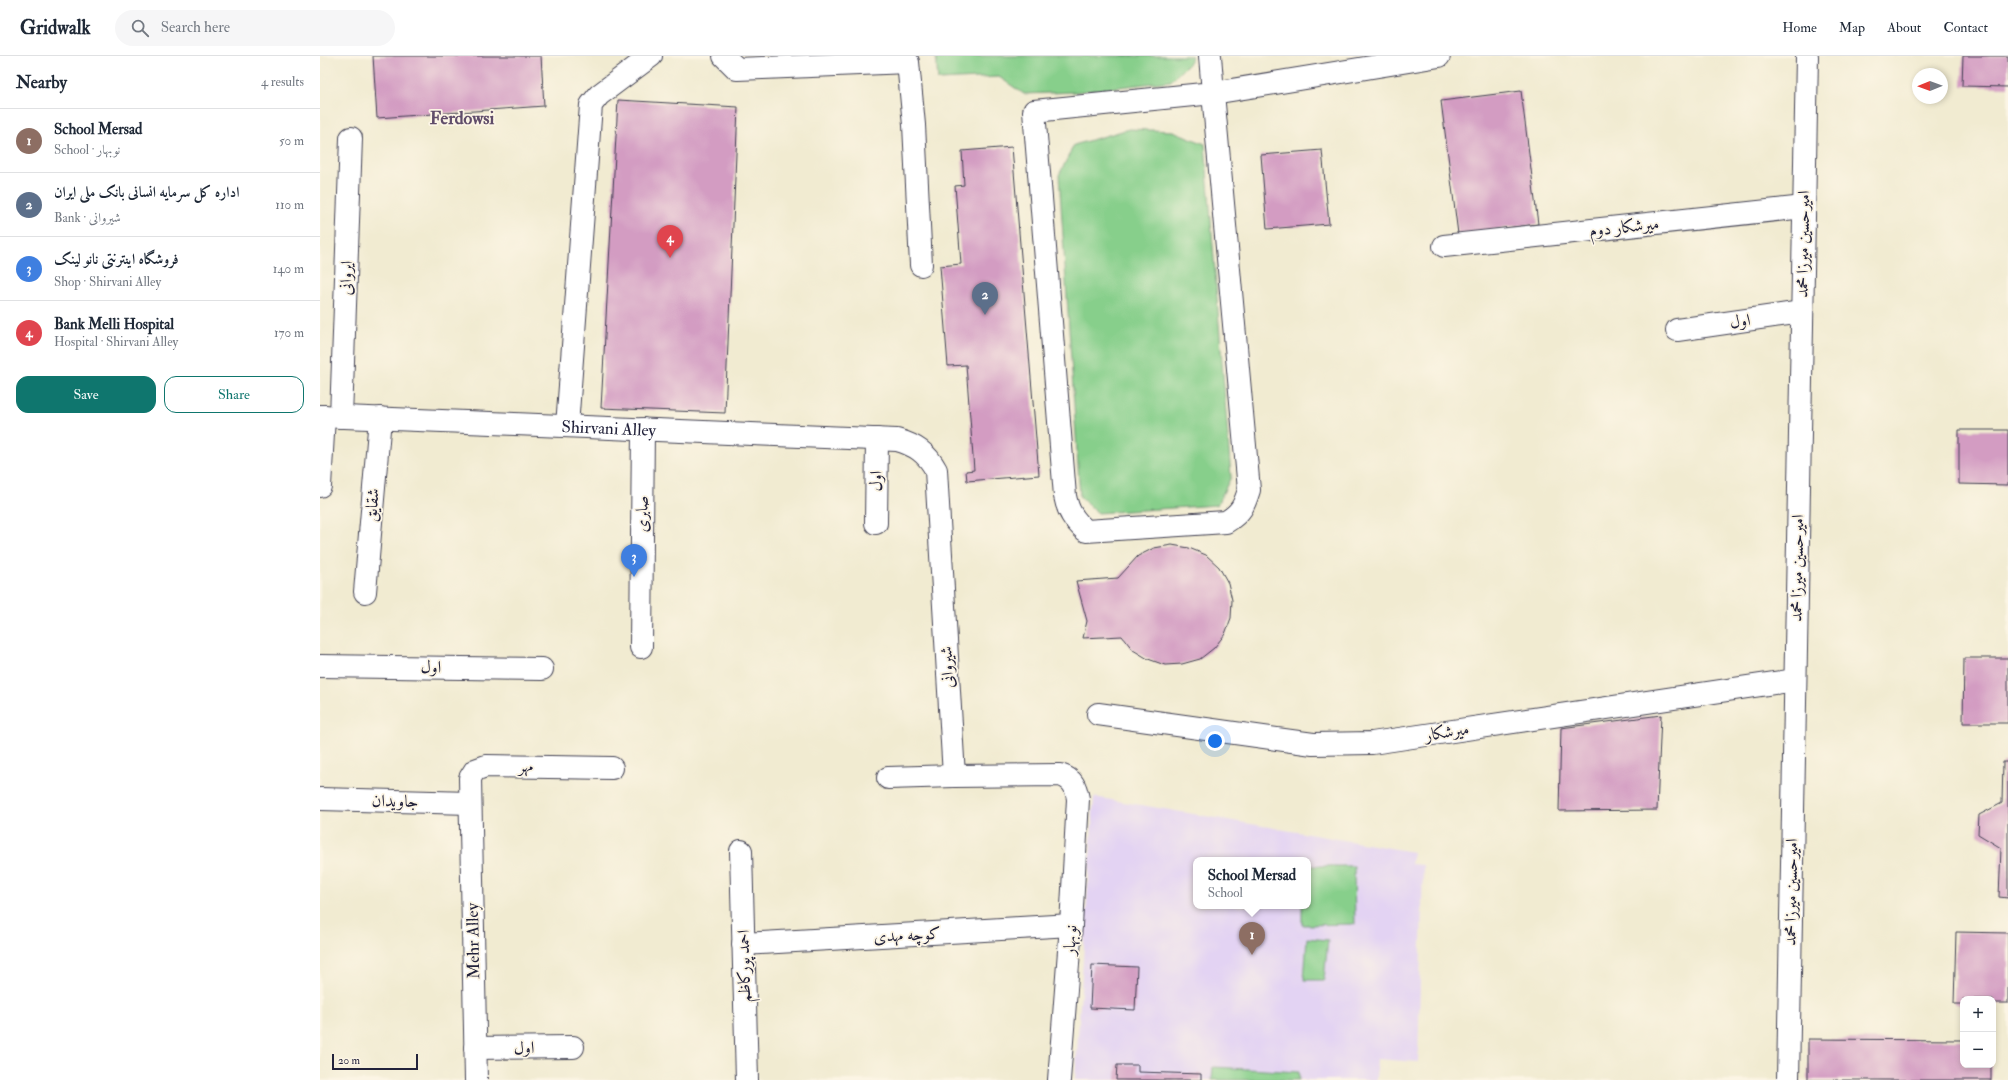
<!DOCTYPE html>
<meta charset="utf-8">
<style>
:root{--surface:#fff;--page:#f6f6f7;--text:#1f2937;--muted:#747a83;--line:#e0e1e3;--accent:#0f766e}
body{margin:0;font-family:"IM FELL Double Pica",Amiri,serif;background:var(--page);color:var(--text)}
.controls{position:absolute;right:12px;bottom:12px;display:grid;overflow:hidden;border-radius:8px;box-shadow:0 2px 6px #0003}
.controls button{width:36px;height:36px;display:grid;place-items:center;padding:0;border:0;border-bottom:1px solid var(--line);background:var(--surface);color:var(--text);font:20px sans-serif}
.compass{position:absolute;left:1592px;top:12px;width:36px;height:36px;border-radius:50%;background:var(--surface);box-shadow:0 2px 6px #0003;rotate:269deg}
.scale{position:absolute;left:12px;bottom:10px;width:86px;box-sizing:border-box;padding-left:4px;border:2px solid #22223b;border-top:0;font-size:11px;line-height:14px;white-space:nowrap;color:#22223b;-webkit-text-stroke:3px #fcf5e5;paint-order:stroke}
.you{position:absolute;left:895px;top:685px;width:14px;height:14px;margin:-10px;border:3px solid #fff;border-radius:50%;background:#1a73e8;box-shadow:0 0 0 6px #1a73e833}
.badge{display:grid;place-items:center;width:26px;height:26px;border-radius:50%;background:var(--accent);color:#fff;font-size:13px;font-weight:700}
.pin{position:absolute;translate:-50% -33px;filter:drop-shadow(0 1px 2px #0008)}
.pin::after{content:'';position:absolute;top:21px;width:14px;height:12px;background:inherit;clip-path:polygon(0 0,100% 0,50% 100%)}
.popup{position:absolute;left:873px;top:801px;width:118px;height:52px;box-sizing:border-box;display:grid;place-content:center;border-radius:8px;background:var(--surface);filter:drop-shadow(0 1px 3px #0005);font-size:13px;white-space:nowrap;color:var(--muted)}
.popup b{font-size:15px;color:var(--text)}
.popup::after{content:'';position:absolute;left:50%;top:100%;margin-left:-8px;border:8px solid transparent;border-top-color:var(--surface)}
.list{margin:0;padding:0;list-style:none}
h2{display:flex;justify-content:space-between;align-items:center;height:52px;margin:0;padding:0 16px;font-size:17px}
h2 small{font-size:13px;font-weight:400;color:var(--muted)}
.list li{display:grid;grid-template-columns:26px 1fr auto;gap:12px;align-items:center;box-sizing:border-box;height:64px;padding:0 16px;border-top:1px solid var(--line)}
.list b{display:block;font-size:15px;white-space:nowrap}
.list p{margin:0;font-size:13px;white-space:nowrap;color:var(--muted)}
.list em{font-size:13px;font-style:normal;color:var(--muted)}
.actions{display:flex;gap:8px;padding:12px 16px}
.actions a{flex:1;padding:9px 0;border:1px solid var(--accent);border-radius:12px;text-align:center;font-size:14px;color:var(--accent)}
.actions .main{background:var(--accent);color:#fff}
.icon{flex:none;width:22px;height:22px;fill:none;stroke:currentColor;stroke-width:2;stroke-linecap:round;stroke-linejoin:round}
.map{position:relative;flex:none;width:1688px;height:1024px;overflow:hidden}
header{display:flex;align-items:center;gap:24px;box-sizing:border-box;height:56px;padding:0 20px;background:var(--surface);border-bottom:1px solid var(--line)}
header strong{font-size:19px}
nav{display:flex;gap:22px;margin-inline-start:auto;font-size:14px}
.search{width:280px;height:36px;background:var(--page);display:flex;align-items:center;gap:10px;box-sizing:border-box;padding:0 14px;border-radius:22px;color:var(--muted);font-size:15px}
main{display:flex}
aside{flex:1;background:var(--surface)}
.map>svg:first-child{display:block}
.built{fill:#e3d3f3;fill-rule:evenodd}
.green{fill:#87cf8b;stroke:#547863}
.building{fill:#d39cc2}
.lines{fill:none;stroke-linecap:round;stroke-linejoin:round}
.minor-casing{stroke:#414052;stroke-width:24}
.minor{stroke:#fff;stroke-width:22}
.labels{text-anchor:middle;dominant-baseline:central;stroke-width:3.5;stroke-linejoin:round;paint-order:stroke}
.street-label{font-size:17px;fill:#22223b;stroke:#fcf5e5}
.neighbourhood-label{font-size:18px;font-weight:bold;fill:#604d6a;stroke:#fcf5e5}
</style>
<header>
<strong>Gridwalk</strong>
<div class="search"><svg class="icon" aria-label="search" viewBox="0 0 24 24"><circle cx="10" cy="10" r="6"/><path d="M15 15l6 6"/></svg>Search here</div>
<nav><a>Home</a><a>Map</a><a>About</a><a>Contact</a></nav>
</header>
<main>
<aside>
<h2>Nearby<small>4 results</small></h2>
<ul class="list">
<li><span class="badge" style="background:#8d6e63">1</span><div><b>School Mersad</b><p>School · نوبهار</p></div><em>50 m</em></li>
<li><span class="badge" style="background:#5c6f8a">2</span><div><b>اداره کل سرمایه انسانی بانک ملی ایران</b><p>Bank · شیروانی</p></div><em>110 m</em></li>
<li><span class="badge" style="background:#3f7fe0">3</span><div><b>فروشگاه اینترنتی نانو لینک</b><p>Shop · Shirvani Alley</p></div><em>140 m</em></li>
<li><span class="badge" style="background:#e0444e">4</span><div><b>Bank Melli Hospital</b><p>Hospital · Shirvani Alley</p></div><em>170 m</em></li>
</ul>
<div class="actions"><a class="main">Save</a><a>Share</a></div>
</aside>
<div class="map">
<svg width="1688" height="1024" viewBox="0 0 1688 1024">
<rect width="100%" height="100%" fill="#fcf5e5"/>
<filter id="ink" filterUnits="userSpaceOnUse"><feTurbulence type="fractalNoise" baseFrequency=".025" numOctaves="2"/><feDisplacementMap in="SourceGraphic" scale="8" xChannelSelector="R" yChannelSelector="G"/><feConvolveMatrix kernelMatrix="1 2 1 2 8 2 1 2 1" color-interpolation-filters="sRGB"/></filter>
<filter id="wash" filterUnits="userSpaceOnUse"><feTurbulence type="fractalNoise" baseFrequency=".012" numOctaves="4" result="noise"/><feDisplacementMap in="SourceGraphic" scale="16" xChannelSelector="R" yChannelSelector="G"/><feGaussianBlur stdDeviation="0.9" result="paint"/><feColorMatrix in="noise" values="0 0 0 0 0 0 0 0 0 0 0 0 0 0 0 0 0 1.4 0 .05"/><feComposite in="paint" operator="in"/></filter>
<g filter="url(#wash)">
<rect width="100%" height="100%" fill="#f1ebd1"/>
<path class="built" d="M 774,741 L 1093,796 L 1091,808 L 1103,809 L 1098,1006 L 1057,1003 L 1056,1024 L 755,1024 ZM 876,804 L 988,804 L 988,850 L 876,850 Z"/>
<path class="green" d="M 616,0 L 872,0 L 870,6 L 851,25 L 757,36 L 704,38 L 679,21 L 618,24 Z
M 809,73 L 853,75 L 885,88 L 911,421 L 897,449 L 778,457 L 760,441 L 739,119 L 754,89 Z
M 988,810 L 1034,810 L 1035,868 L 982,869 L 982,850 L 988,850 Z
M 987,882 L 1008,884 L 1004,924 L 984,924 Z
M 893,1011 L 979,1016 L 979,1024 L 892,1024 Z"/>
<g id="blocks">
<path class="building" d="M 53,0 L 221,0 L 224,50 L 57,62 Z
M 1643,0 L 1688,0 L 1688,31 L 1642,30 Z
M 1201,35 L 1218,168 L 1138,178 L 1121,45 Z
M 298,44 L 418,51 L 405,357 L 281,352 Z
M 692,91 L 719,419 L 647,425 L 646,415 L 654,414 L 646,309 L 628,310 L 620,210 L 641,208 L 635,130 L 644,129 L 642,95 Z
M 1002,94 L 1009,168 L 947,173 L 941,99 Z
M 1639,374 L 1688,374 L 1688,429 L 1639,428 Z
M 852,489 L 869,492 L 886,499 L 899,511 L 908,527 L 912,544 L 911,562 L 905,578 L 894,592 L 880,603 L 862,608 L 845,609 L 828,603 L 813,594 L 802,580 L 763,582 L 767,565 L 756,525 L 798,522 L 818,500 L 834,492 Z
M 1644,602 L 1688,602 L 1688,667 L 1643,667 Z
M 1341,659 L 1337,754 L 1239,755 L 1241,672 Z
M 1683,706 L 1688,706 L 1688,842 L 1679,841 L 1681,792 L 1658,778 L 1659,759 L 1682,747 Z
M 1636,876 L 1688,877 L 1688,947 L 1673,947 L 1673,943 L 1643,943 L 1643,948 L 1634,948 Z
M 772,909 L 817,911 L 815,954 L 770,952 Z
M 1488,983 L 1643,984 L 1643,1009 L 1671,1009 L 1671,1024 L 1488,1024 Z
M 797,1009 L 818,1009 L 818,1016 L 881,1018 L 881,1024 L 796,1024 Z"/>
</g>
</g>
<g filter="url(#ink)">
<use href="#blocks" fill-opacity="0" stroke="#414052" stroke-width="1"/>
<g class="lines">
<defs>
<g id="minor">
<path d="M 404,0 L 417,13 L 588,6 L 594,69 L 601,209"/>
<path d="M 890,0 L 893,37 L 714,55 L 745,440 C 748,456 754,464 766,475 L 906,466 C 921,457 924,450 929,434 L 893,37 L 1119,0"/>
<path d="M 1124,190 L 1484,151"/>
<path d="M 1357,274 L 1482,256"/>
<path id="s1" d="M 0,360 L 577,384 C 595,389 607,397 616,414 L 634,720 L 740,719 C 753,723 756,731 758,743 L 751,869 L 739,1024"/>
<path d="M 21,361 L 31,82"/>
<path d="M 247,370 L 271,49 L 279,39 L 331,0"/>
<path d="M 0,430 L 4,360"/>
<path d="M 556,467 L 557,383"/>
<path d="M 45,536 L 60,362"/>
<path d="M 321,591 L 323,373"/>
<path d="M 0,610 L 222,613"/>
<path d="M 778,658 L 993,688 L 1052,687 L 1475,624"/>
<path d="M 568,722 L 634,720"/>
<path d="M 0,743 L 150,747"/>
<path d="M 421,795 L 427,1024"/>
<path d="M 423,888 L 751,869"/>
<path d="M 155,992 L 253,991"/>
<path d="M 156,1024 L 150,722 L 155,714 L 166,710 L 292,712"/>
<path d="M 1468,1024 L 1487,0"/>
</g>
</defs>
<use href="#minor" class="minor-casing"/>
<use href="#minor" class="minor"/>
</g>
</g>
<g class="labels">
<g class="street-label">
<text transform="translate(1304 171) rotate(-6)">میرشکار دوم</text>
<text transform="translate(1483 188) rotate(-89)">امیرحسین میرزا محمد</text>
<text transform="translate(26 222) rotate(-88)">ایروانی</text>
<text transform="translate(1420 265) rotate(-8)">اول</text>
<text stroke="none"><textPath href="#s1" startOffset="289">Shirvani Alley</textPath></text>
<text transform="translate(556 425) rotate(-89)">اول</text>
<text transform="translate(52 449) rotate(-85)">شقایق</text>
<text transform="translate(322 458) rotate(-89)">صابری</text>
<text transform="translate(1477 512) rotate(-89)">امیرحسین میرزا محمد</text>
<text transform="translate(111 611) rotate(1)">اول</text>
<text transform="translate(627 611) rotate(-93)">شیروانی</text>
<text transform="translate(1127 676) rotate(-9)">میرشکار</text>
<text transform="translate(206 710) rotate(1)">مهر</text>
<text transform="translate(75 745) rotate(1)">جاویدان</text>
<text transform="translate(1471 836) rotate(-89)">امیرحسین میرزا محمد</text>
<text transform="translate(587 879) rotate(-3)">کوچه مهدی</text>
<text transform="translate(750 884) rotate(-86)">نوبهار</text>
<text transform="translate(153 885) rotate(-91)">Mehr Alley</text>
<text transform="translate(424 910) rotate(-91)">احمد پورکاظم</text>
<text x="204" y="991">اول</text>
</g>
<g class="neighbourhood-label">
<text x="142" y="62">Ferdowsi</text>
</g>
</g>
</svg>
<div class="controls">
<button>+</button>
<button>−</button>
</div>
<svg class="compass" viewBox="-18 -18 36 36"><path d="M0-13l5 13h-10z" fill="#e53935"/><path d="M0 13l5-13h-10z" fill="#747a83"/></svg>
<div class="scale">20 m</div>
<div class="you"></div>
<div class="pin badge" style="left:932px;top:899px;background:#8d6e63">1</div>
<div class="popup"><b>School Mersad</b>School</div>
<div class="pin badge" style="left:665px;top:259px;background:#5c6f8a">2</div>
<div class="pin badge" style="left:314px;top:521px;background:#3f7fe0">3</div>
<div class="pin badge" style="left:350px;top:202px;background:#e0444e">4</div>
</div>
</main>
